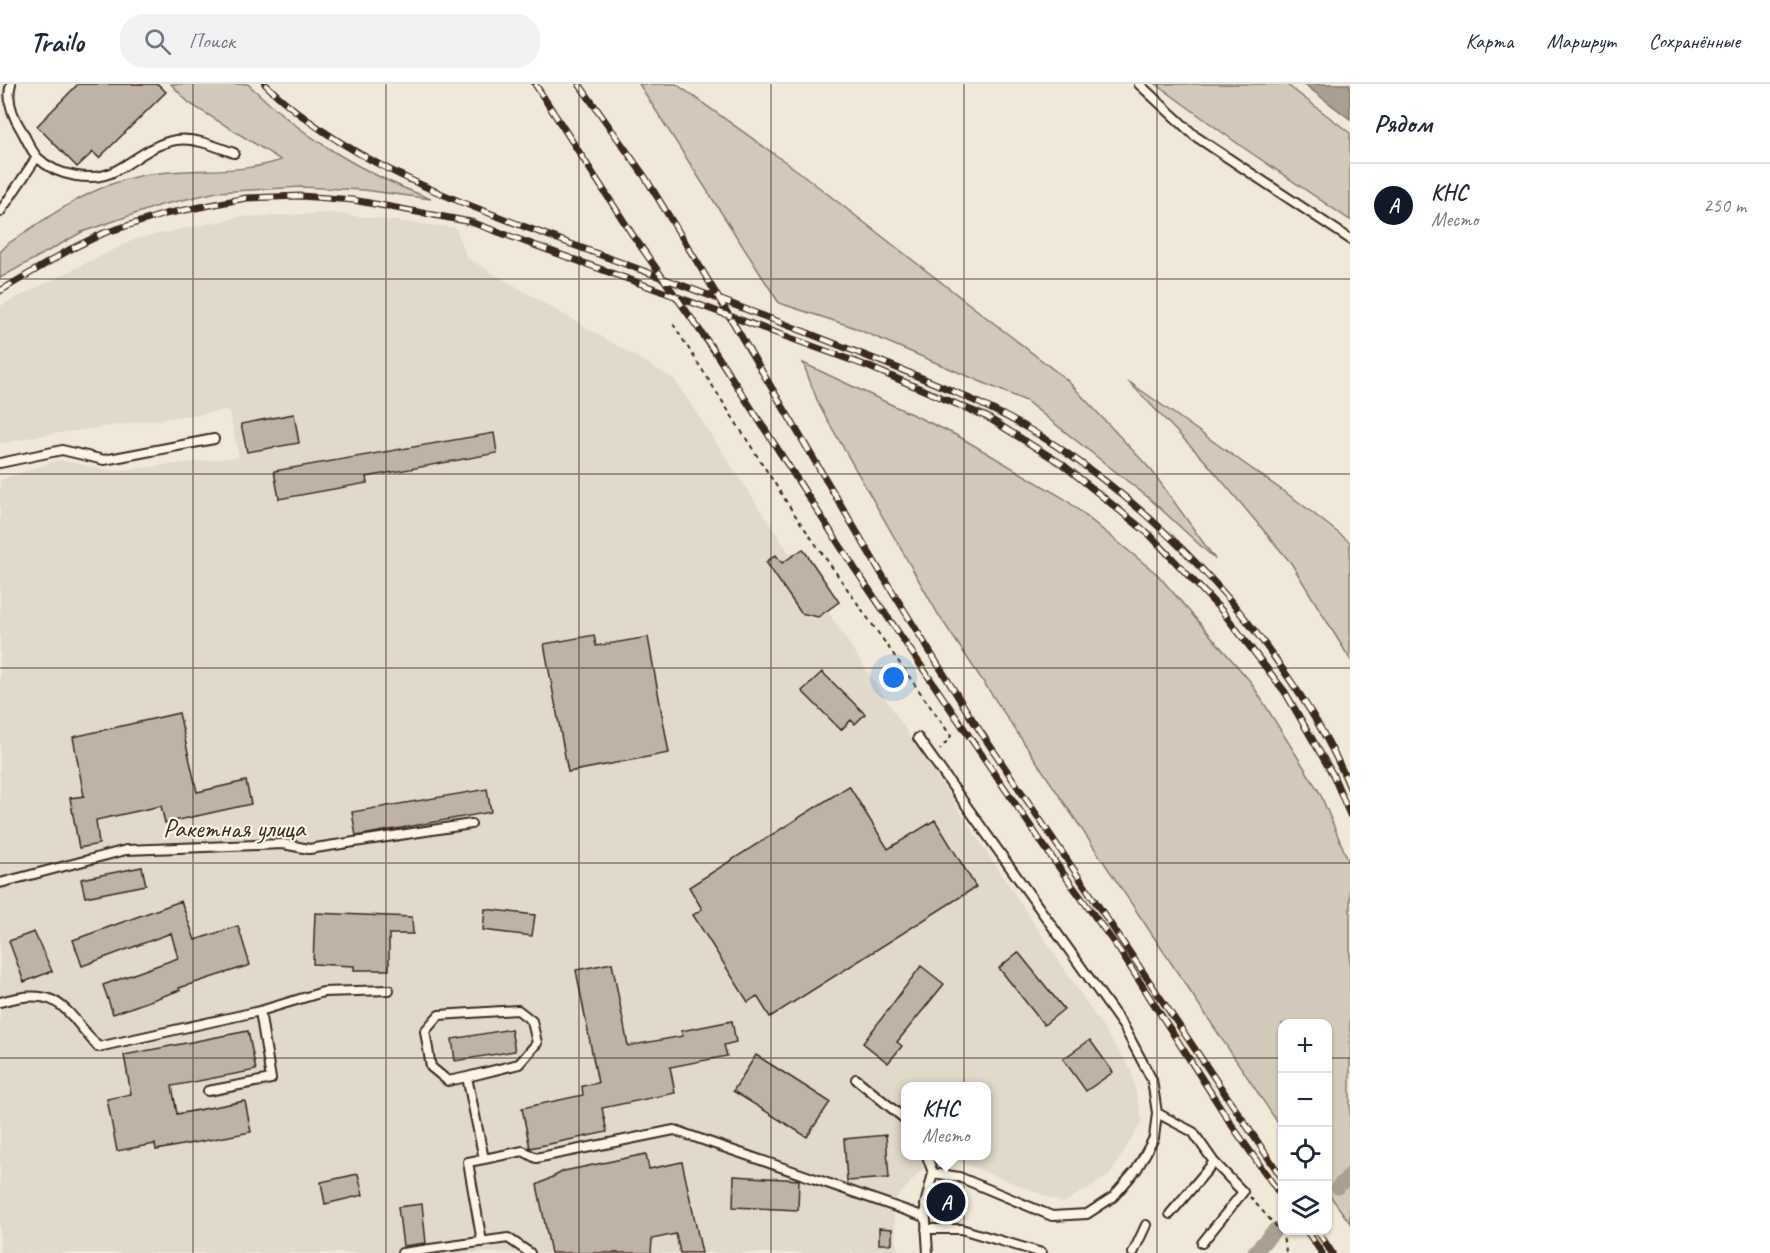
<!DOCTYPE html>
<html lang="ru">
<meta charset="utf-8">
<style>
:root{--surface:#fff;--page:#f2f2f3;--text:#1f2937;--muted:#747a83;--line:#e0e1e3;--accent:#111827}
body{margin:0;font-family:Caveat,sans-serif;background:var(--page);color:var(--text)}
.controls{position:absolute;right:18px;bottom:18px;display:grid;overflow:hidden;border-radius:12px;box-shadow:0 2px 4px #0004}
.controls button{width:54px;height:54px;display:grid;place-items:center;padding:0;border:0;border-bottom:2px solid var(--line);background:var(--surface);color:var(--text);font:30px sans-serif}
.you{position:absolute;left:894px;top:594px;width:21px;height:21px;margin:-15px;border:4px solid #fff;border-radius:50%;background:#1a73e8;box-shadow:0 0 0 9px #1a73e833}
.badge{display:grid;place-items:center;width:39px;height:39px;border-radius:50%;background:var(--accent);color:#fff;font-size:20px;font-weight:700}
.pin{position:absolute;translate:-50% -50%;border:3px solid #fff;box-shadow:0 2px 6px #0006}
.popup{position:absolute;left:901px;top:998px;width:90px;height:78px;box-sizing:border-box;display:grid;place-content:center;border-radius:12px;background:var(--surface);filter:drop-shadow(0 2px 4px #0005);font-size:20px;white-space:nowrap;color:var(--muted)}
.popup b{font-size:22px;color:var(--text)}
.popup::after{content:'';position:absolute;left:50%;top:100%;margin-left:-12px;border:12px solid transparent;border-top-color:var(--surface)}
.list{margin:0;padding:0;list-style:none}
h2{display:flex;justify-content:space-between;align-items:center;height:78px;margin:0;padding:0 24px;font-size:26px}
h2 small{font-size:20px;font-weight:400;color:var(--muted)}
.list li{display:grid;grid-template-columns:39px 1fr auto;gap:18px;align-items:center;box-sizing:border-box;height:84px;padding:0 24px;border-top:2px solid var(--line)}
.list b{display:block;font-size:22px;white-space:nowrap}
.list p{margin:0;font-size:20px;white-space:nowrap;color:var(--muted)}
.list em{font-size:20px;font-style:normal;color:var(--muted)}
.icon{flex:none;width:33px;height:33px;fill:none;stroke:currentColor;stroke-width:2;stroke-linecap:round;stroke-linejoin:round}
.map{position:relative;flex:none;width:1350px;height:1169px;overflow:hidden}
header{display:flex;align-items:center;gap:36px;box-sizing:border-box;height:84px;padding:0 30px;background:var(--surface);border-bottom:2px solid var(--line)}
header strong{font-size:28px}
nav{display:flex;gap:33px;margin-inline-start:auto;font-size:21px}
.search{width:420px;height:54px;background:var(--page);display:flex;align-items:center;gap:15px;box-sizing:border-box;padding:0 21px;border-radius:24px;color:var(--muted);font-size:22px}
main{display:flex}
aside{flex:1;background:var(--surface)}
.map>svg:first-child{display:block}
.built{fill:#e1d9c9}
.green{fill:#d2c9ba;stroke:#867a6c;stroke-width:1.5}
.water{fill:#aaa091;stroke:#7e7163;stroke-width:1.5}
.lines{fill:none;stroke-linecap:round;stroke-linejoin:round}
.canal{stroke:#aaa091;stroke-width:15}
.building{fill:#beb3a4;stroke:#3b2a1e;stroke-width:1.5}
.lane-casing{stroke:#3b2a1e;stroke-width:12}
.path{stroke:#3b2a1e;stroke-width:2;stroke-dasharray:4.5 4.5;stroke-linecap:butt}
.lane{stroke:#fcf5e5;stroke-width:8}
.rail-casing{stroke:#3b2a1e;stroke-width:7}
.rail{stroke:#fcf5e5;stroke-width:4.5;stroke-dasharray:14;stroke-linecap:butt}
.grid{fill:none;stroke:#3b2a1e;stroke-width:1.5;stroke-opacity:0.55}
.labels{text-anchor:middle;dominant-baseline:central;stroke-width:4.5;stroke-linejoin:round;paint-order:stroke}
.street-label{font-size:26px;fill:#3b2a1e;stroke:#fcf5e5}
</style>
<header>
<strong>Trailo</strong>
<div class="search"><svg class="icon" aria-label="search" viewBox="0 0 24 24"><circle cx="10" cy="10" r="6"/><path d="M15 15l6 6"/></svg>Поиск</div>
<nav><a>Карта</a><a>Маршрут</a><a>Сохранённые</a></nav>
</header>
<main>
<div class="map">
<svg width="1350" height="1169" viewBox="0 0 1350 1169">
<rect width="100%" height="100%" fill="#f0e9d9"/>
<filter id="ink" filterUnits="userSpaceOnUse"><feTurbulence type="fractalNoise" baseFrequency=".0167" numOctaves="2"/><feDisplacementMap in="SourceGraphic" scale="12" xChannelSelector="R" yChannelSelector="G"/><feConvolveMatrix kernelMatrix="1 2 1 2 8 2 1 2 1" color-interpolation-filters="sRGB"/></filter>
<g filter="url(#ink)">
<path class="built" d="M 331,129 L 456,144 L 467,174 L 674,295 L 1131,986 L 1142,1037 L 1110,1091 L 1063,1119 L 945,1072 L 986,1072 L 986,1002 L 906,1002 L 906,1072 L 934,1072 L 892,1119 L 898,1169 L 0,1169 L 0,396 L 59,376 L 113,387 L 239,373 L 229,326 L 37,352 L 0,360 L 0,222 L 135,155 L 240,133 Z"/>
<path class="green" d="M 171,0 L 248,0 C 302,53 360,88 431,115 L 364,106 L 301,103 L 217,108 L 161,121 L 82,148 L 0,194 L 0,168 L 9,159 C 49,132 91,102 139,92 C 186,82 236,92 281,76 L 189,19 Z
M 639,0 L 676,0 L 798,87 L 1067,296 L 1152,387 L 1215,475 L 1150,415 L 1026,317 L 850,242 L 779,219 Z
M 1156,0 L 1286,0 L 1350,49 L 1350,136 L 1241,62 Z
M 803,279 L 958,352 L 1065,415 L 1157,490 L 1250,597 L 1320,709 L 1350,781 L 1350,1139 L 1328,1109 L 1328,940 L 1282,940 L 1282,1045 L 938,530 L 819,321 Z
M 1128,297 L 1300,419 L 1350,458 L 1350,575 L 1291,479 L 1206,378 Z"/>
<path class="water" d="M 1304,0 L 1350,0 L 1350,35 Z"/>
<g class="lines">
<path class="canal" d="M 1338,1103 L 1350,1091
M 1254,1169 L 1275,1146"/>
</g>
<path class="building" d="M 78,0 L 158,0 L 166,8 L 99,74 L 93,68 L 77,83 L 37,42 Z
M 294,330 L 299,359 L 247,368 L 241,340 Z
M 494,349 L 497,369 L 366,393 L 367,399 L 279,415 L 274,387 Z
M 803,465 L 839,518 L 818,533 L 801,529 L 766,478 L 776,471 L 782,479 Z
M 594,551 L 596,562 L 648,553 L 669,669 L 568,688 L 544,560 Z
M 822,588 L 865,630 L 855,640 L 851,636 L 841,646 L 802,607 Z
M 179,629 L 197,708 L 246,697 L 251,720 L 165,739 L 161,722 L 96,736 L 99,760 L 79,764 L 70,714 L 84,712 L 73,653 Z
M 849,702 L 888,765 L 935,736 L 976,803 L 770,933 L 757,912 L 748,918 L 693,831 L 702,825 L 689,803 Z
M 487,705 L 491,728 L 356,752 L 352,728 Z
M 142,783 L 146,801 L 85,813 L 81,795 Z
M 181,817 L 195,856 L 238,842 L 250,881 L 179,904 L 180,906 L 113,930 L 103,901 L 178,874 L 171,849 L 82,882 L 73,856 Z
M 485,825 L 535,831 L 532,852 L 483,846 Z
M 315,829 L 412,833 L 413,850 L 389,850 L 389,886 L 354,886 L 354,882 L 313,880 Z
M 34,848 L 52,887 L 24,898 L 9,857 Z
M 1018,868 L 1064,925 L 1044,941 L 999,884 Z
M 612,879 L 628,962 L 683,952 L 681,947 L 732,937 L 736,958 L 724,961 L 727,972 L 670,983 L 675,1009 L 602,1024 L 607,1048 L 530,1064 L 522,1024 L 583,1011 L 582,1002 L 598,999 L 576,886 Z
M 921,882 L 944,900 L 897,958 L 902,962 L 888,979 L 863,959 Z
M 511,945 L 515,967 L 455,977 L 452,955 Z
M 248,947 L 256,986 L 172,1002 L 177,1030 L 245,1017 L 251,1048 L 156,1066 L 155,1060 L 117,1067 L 107,1015 L 131,1010 L 124,971 Z
M 1090,956 L 1113,988 L 1086,1007 L 1063,975 Z
M 756,971 L 830,1018 L 807,1053 L 733,1007 Z
M 886,1051 L 889,1094 L 847,1097 L 844,1055 Z
M 646,1070 L 649,1085 L 682,1078 L 702,1169 L 680,1169 L 676,1150 L 652,1155 L 651,1169 L 551,1169 L 537,1101 L 564,1087 Z
M 358,1090 L 363,1111 L 325,1120 L 321,1098 Z
M 734,1092 L 799,1096 L 798,1126 L 733,1123 Z
M938 1118a8 8 0 1 1 16 0a8 8 0 1 1-16 0Z
M 422,1120 L 426,1159 L 403,1162 L 398,1123 Z
M 879,1144 L 892,1145 L 892,1160 L 879,1160 Z"/>
<g class="lines">
<defs>
<path id="lane" d="M 11,0 C 6,16 13,33 22,47 C 27,56 31,67 38,74 C 56,92 93,99 115,87 C 136,76 152,60 176,56 C 194,53 217,63 234,69
M 1139,0 L 1195,52 L 1350,155
M 0,128 L 37,73
M 0,379 L 62,366 L 104,376 L 214,355
M 918,654 L 1124,943 L 1152,996 L 1157,1029 L 1154,1054 L 1137,1085 L 1113,1113 L 1087,1130 L 1052,1132 L 959,1093 L 933,1089 L 925,1121 L 928,1169
M 0,799 L 126,766 L 283,760 L 309,765 L 471,740
M 0,918 C 58,901 63,923 98,963 L 260,927 L 323,908 L 389,906
M 467,993 L 519,980 L 537,959 L 532,937 L 518,926 L 439,931 L 425,947 L 431,983 L 448,997 L 467,993 L 484,1075 L 468,1078 L 482,1158
M 856,995 L 906,1036
M 208,1007 L 271,995 L 260,927
M 1157,1029 L 1193,1048 L 1214,1078 L 1243,1108 L 1202,1159
M 927,1072 L 933,1089
M 484,1075 L 523,1067 L 536,1074 L 674,1046 L 925,1133
M 1170,1130 L 1214,1078
M 926,1145 L 961,1145 L 1042,1169
M 402,1169 L 508,1154 L 530,1169
M 1133,1169 L 1146,1141"/>
</defs>
<use href="#lane" class="lane-casing"/>
<path class="path" d="M 673,240 L 793,428 L 951,652 L 940,666
M 1250,1113 L 1282,1149 L 1286,1166 L 1284,1169"/>
<use href="#lane" class="lane"/>
<defs>
<path id="rail" d="M 265,0 C 348,81 465,120 571,160 C 663,194 755,228 846,264 C 918,292 993,320 1058,363 C 1135,415 1205,481 1261,555 C 1295,601 1328,650 1350,704
M 535,0 L 632,150 L 715,268 L 855,485 L 1055,778 L 1120,867 L 1231,1040 L 1282,1113
M 579,0 L 645,93 L 702,186 L 884,494 L 970,632 L 1282,1094
M 0,207 L 69,166 L 104,149 L 165,130 L 246,114 L 301,112 L 353,116 L 471,138 L 867,282 L 987,333 L 1062,380 L 1150,451 L 1222,527 L 1285,608 L 1333,691 L 1350,731
M 1306,1146 L 1322,1169
M 1317,1146 L 1332,1169"/>
</defs>
<use href="#rail" class="rail-casing"/>
<use href="#rail" class="rail"/>
</g>
</g>
<path class="grid" d="M 193,0 L 193,1169M 386,0 L 386,1169M 579,0 L 579,1169M 771,0 L 771,1169M 964,0 L 964,1169M 1157,0 L 1157,1169M 0,195 L 1350,195M 0,390 L 1350,390M 0,584 L 1350,584M 0,779 L 1350,779M 0,974 L 1282,974M 1328,974 L 1350,974"/>
<g class="labels">
<g class="street-label">
<text x="234" y="744">Ракетная улица</text>
</g>
</g>
</svg>
<div class="controls">
<button>+</button>
<button>−</button>
<button><svg class="icon" aria-label="locate" viewBox="0 0 24 24"><circle cx="12" cy="12" r="6"/><path d="M12 2v4M12 18v4M2 12h4M18 12h4"/></svg></button>
<button><svg class="icon" aria-label="layers" viewBox="0 0 24 24"><path d="M12 4l9 5-9 5-9-5zM3 14l9 5 9-5"/></svg></button>
</div>
<div class="you"></div>
<div class="pin badge" style="left:946px;top:1118px">A</div>
<div class="popup"><b>КНС</b>Место</div>
</div>
<aside>
<h2>Рядом<small></small></h2>
<ul class="list">
<li><span class="badge">A</span><div><b>КНС</b><p>Место</p></div><em>250 m</em></li>
</ul>
</aside>
</main>
